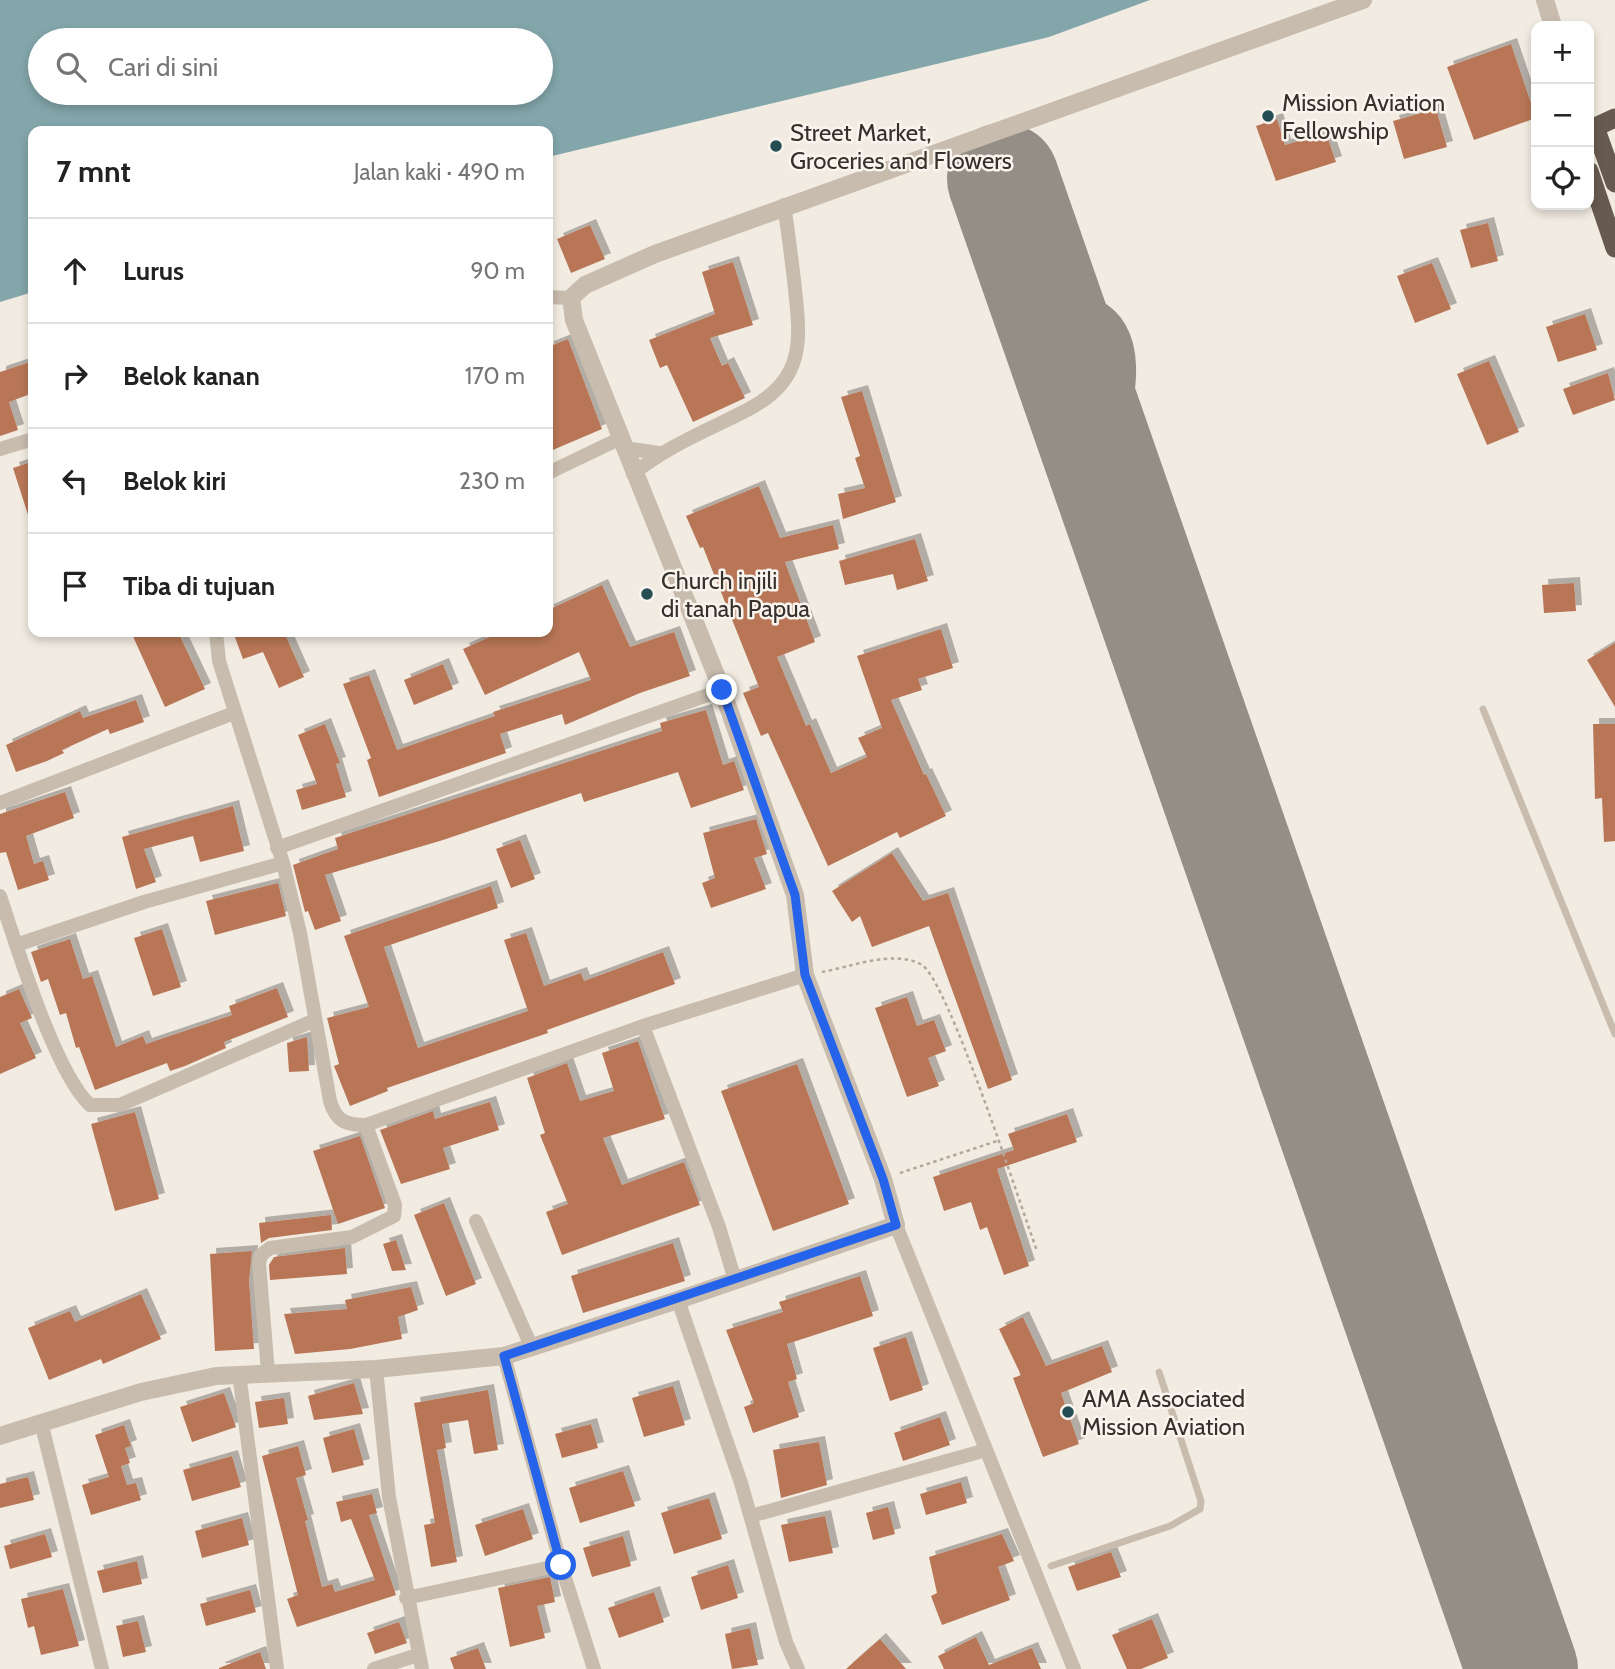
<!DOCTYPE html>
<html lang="id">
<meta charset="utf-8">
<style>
:root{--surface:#fff;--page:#f2f2f2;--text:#222;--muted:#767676;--line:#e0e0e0}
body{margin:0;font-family:Cabin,sans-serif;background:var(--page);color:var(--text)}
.controls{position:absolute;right:21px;top:21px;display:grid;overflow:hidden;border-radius:14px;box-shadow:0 4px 10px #0003}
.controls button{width:63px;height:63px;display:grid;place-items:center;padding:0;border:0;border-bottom:2px solid var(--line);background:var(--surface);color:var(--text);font:35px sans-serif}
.stop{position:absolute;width:21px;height:21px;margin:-16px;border:5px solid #2563eb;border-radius:50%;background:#fff}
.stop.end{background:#2563eb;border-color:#fff;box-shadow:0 2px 7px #0008}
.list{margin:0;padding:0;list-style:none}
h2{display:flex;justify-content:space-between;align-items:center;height:91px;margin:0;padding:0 28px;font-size:30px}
h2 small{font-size:23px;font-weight:400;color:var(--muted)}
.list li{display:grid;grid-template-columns:46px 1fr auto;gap:21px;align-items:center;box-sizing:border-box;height:105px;padding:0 28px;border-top:2px solid var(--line)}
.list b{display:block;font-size:26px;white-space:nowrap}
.list em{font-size:23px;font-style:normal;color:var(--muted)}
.icon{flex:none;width:38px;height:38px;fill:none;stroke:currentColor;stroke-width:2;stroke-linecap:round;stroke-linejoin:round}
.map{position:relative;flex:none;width:1615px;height:1669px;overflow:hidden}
.search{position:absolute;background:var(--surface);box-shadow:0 4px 10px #0003;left:28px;top:28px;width:525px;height:77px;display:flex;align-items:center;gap:18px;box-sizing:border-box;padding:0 24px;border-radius:38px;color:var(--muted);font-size:26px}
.panel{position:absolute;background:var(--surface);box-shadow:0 4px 10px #0003;left:28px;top:126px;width:525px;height:511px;border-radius:14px}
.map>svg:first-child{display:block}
.water{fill:#83a6ab;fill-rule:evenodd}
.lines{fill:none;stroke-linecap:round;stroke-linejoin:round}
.taxiway{stroke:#948e86;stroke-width:46}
.runway{stroke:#948e86;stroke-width:112}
.building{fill:#b87657;filter:url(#shadow)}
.path{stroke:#b4a698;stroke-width:2.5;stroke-dasharray:3.5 3.5;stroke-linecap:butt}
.service{stroke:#c8bcae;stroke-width:7}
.minor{stroke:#c8bcae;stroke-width:14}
.tertiary{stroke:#c8bcae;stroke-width:18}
.trunk{stroke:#675a51;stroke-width:19}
.route{stroke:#2563eb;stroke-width:9}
.poi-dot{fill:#254e54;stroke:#f9f4ed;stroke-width:2.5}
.labels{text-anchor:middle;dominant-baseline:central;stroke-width:5;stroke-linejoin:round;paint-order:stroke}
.poi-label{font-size:24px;fill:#37302b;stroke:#f9f4ed;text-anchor:start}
</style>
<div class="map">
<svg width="1615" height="1669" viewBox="0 0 1615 1669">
<defs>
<filter id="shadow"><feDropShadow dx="6" dy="-6" stdDeviation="0" flood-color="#0004"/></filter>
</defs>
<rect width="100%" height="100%" fill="#f1ebe1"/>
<path class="water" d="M 0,0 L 1150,0 L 1049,37 L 548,157 L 548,131 L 33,131 L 33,292 L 0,302 ZM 40,40 L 541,40 L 541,93 L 40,93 Z"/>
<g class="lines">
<path class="taxiway" d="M 1059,342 L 1064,328 L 1088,320 C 1133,343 1105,416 1099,455"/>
<path class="runway" d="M 1003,179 L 1522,1669"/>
</g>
<path class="building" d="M 1511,44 L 1536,118 L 1474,140 L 1447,67 Z
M 1436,109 L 1447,147 L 1404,159 L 1393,121 Z
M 1277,119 L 1285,145 L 1326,133 L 1336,162 L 1276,181 L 1256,126 Z
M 1488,223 L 1498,261 L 1471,268 L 1460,230 Z
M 590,225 L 605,259 L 571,273 L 557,239 Z
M 733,262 L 753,325 L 710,338 L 722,366 L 728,363 L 745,398 L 693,422 L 667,365 L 660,368 L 649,340 L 715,314 L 702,272 Z
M 1432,263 L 1451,309 L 1415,323 L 1397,276 Z
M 1585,314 L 1597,350 L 1558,362 L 1546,327 Z
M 568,339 L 602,429 L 548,452 L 548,347 Z
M 1489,361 L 1519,432 L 1487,445 L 1457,374 Z
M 30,362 L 33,393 L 9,402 L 18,430 L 0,436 L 0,372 Z
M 1608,373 L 1615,400 L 1573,415 L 1563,389 Z
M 862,391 L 896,502 L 843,519 L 838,494 L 865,488 L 855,458 L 860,456 L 841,397 Z
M 31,462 L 33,521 L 30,521 L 13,468 Z
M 759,486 L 780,538 L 833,525 L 839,549 L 785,562 L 815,642 L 777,657 L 806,726 L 810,724 L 831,773 L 867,757 L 858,738 L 882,728 L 857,656 L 941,629 L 953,668 L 918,679 L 922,690 L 891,700 L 924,775 L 926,774 L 946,816 L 900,838 L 897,832 L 828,866 L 768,733 L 761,736 L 743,693 L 759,687 L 703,547 L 700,548 L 686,516 Z
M 915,539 L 928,581 L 897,590 L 893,574 L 845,585 L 839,561 Z
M 1574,583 L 1576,611 L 1544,613 L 1542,585 Z
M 602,585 L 630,647 L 674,632 L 690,676 L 640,693 L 565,725 L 562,714 L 500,734 L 506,753 L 379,797 L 367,760 L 371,758 L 343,684 L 369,675 L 397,750 L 495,716 L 493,712 L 591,680 L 579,652 L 485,695 L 463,649 L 501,632 L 548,632 L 548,610 Z
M 131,632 L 178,632 L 205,689 L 165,707 Z
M 233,632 L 284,632 L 304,677 L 279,688 L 263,652 L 243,659 Z
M 1615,643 L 1615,707 L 1587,660 Z
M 443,664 L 453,689 L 414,705 L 404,680 Z
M 136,700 L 144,722 L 110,734 L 108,729 L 62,750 L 64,753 L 47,761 L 16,772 L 6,745 L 80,711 L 83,718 Z
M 706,710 L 723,765 L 734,761 L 744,790 L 691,808 L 678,772 L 584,802 L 581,793 L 443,840 L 325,875 L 341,921 L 315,930 L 308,911 L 305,912 L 293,865 L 338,849 L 335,838 L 662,731 L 660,723 Z
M 325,724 L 340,763 L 336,764 L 346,797 L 302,810 L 296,790 L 317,784 L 298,735 Z
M 1593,724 L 1615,724 L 1615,841 L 1604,842 L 1602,798 L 1595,799 Z
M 65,792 L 74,818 L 26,836 L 34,864 L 43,861 L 49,880 L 18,890 L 6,852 L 0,853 L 0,814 Z
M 233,806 L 244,851 L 200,862 L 193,836 L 144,849 L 156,882 L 136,889 L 122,837 Z
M 756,819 L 767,854 L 754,858 L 766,889 L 711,908 L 702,883 L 715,878 L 703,833 Z
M 520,840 L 535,879 L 511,888 L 496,849 Z
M 892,853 L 923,901 L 948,893 L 1012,1080 L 988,1089 L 929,926 L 872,947 L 860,916 L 852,922 L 832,891 Z
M 278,883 L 286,916 L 215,935 L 206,901 Z
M 491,886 L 498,908 L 384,947 L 418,1048 L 528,1011 L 504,940 L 526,933 L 544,986 L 581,973 L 584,981 L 663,952 L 675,984 L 547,1030 L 548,1033 L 387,1088 L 388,1091 L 350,1106 L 334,1066 L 339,1064 L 327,1018 L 369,1007 L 344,936 Z
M 162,929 L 181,987 L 153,996 L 134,938 Z
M 70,939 L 83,979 L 92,976 L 116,1047 L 143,1036 L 146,1044 L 232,1015 L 229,1006 L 277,988 L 288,1017 L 224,1042 L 226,1048 L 185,1066 L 170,1071 L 167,1063 L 95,1090 L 79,1047 L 76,1048 L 66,1013 L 60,1015 L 48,979 L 41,982 L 31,952 Z
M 19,989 L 32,1018 L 20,1023 L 36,1058 L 0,1074 L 0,997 Z
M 907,997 L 917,1026 L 934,1020 L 946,1051 L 928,1058 L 939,1086 L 907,1097 L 875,1008 Z
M 307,1037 L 309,1071 L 289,1072 L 287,1043 Z
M 638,1041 L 665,1119 L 603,1138 L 622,1185 L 684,1162 L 700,1205 L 562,1255 L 546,1212 L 568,1204 L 540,1135 L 545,1133 L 527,1078 L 567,1063 L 580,1101 L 614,1091 L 602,1053 Z
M 797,1064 L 849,1204 L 773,1231 L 721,1091 Z
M 490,1102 L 499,1130 L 443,1148 L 450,1169 L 401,1184 L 380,1130 L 433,1111 L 435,1119 Z
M 135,1112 L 159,1199 L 115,1211 L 91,1124 Z
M 1067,1114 L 1077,1142 L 997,1169 L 1029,1266 L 1004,1275 L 987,1227 L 980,1230 L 971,1202 L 944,1211 L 933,1177 L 1014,1150 L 1008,1134 Z
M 360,1136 L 385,1208 L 338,1224 L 313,1151 Z
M 444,1203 L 476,1284 L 446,1296 L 414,1215 Z
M 331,1215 L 332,1230 L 269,1238 L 261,1243 L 259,1223 Z
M 396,1240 L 406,1270 L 392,1271 L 383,1244 Z
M 673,1243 L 685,1281 L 583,1313 L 571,1276 Z
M 345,1248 L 347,1274 L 270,1280 L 269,1265 L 274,1257 Z
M 252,1251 L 249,1281 L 254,1349 L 215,1351 L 210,1254 Z
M 860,1276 L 873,1316 L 787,1344 L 797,1379 L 788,1382 L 799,1417 L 753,1433 L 744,1407 L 754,1403 L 726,1330 L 783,1312 L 779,1302 Z
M 411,1287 L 418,1310 L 398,1317 L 402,1339 L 350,1349 L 295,1354 L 284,1314 L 347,1309 L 345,1300 Z
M 141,1294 L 161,1339 L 103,1364 L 101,1359 L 49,1380 L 28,1328 L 70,1311 L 75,1322 Z
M 1023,1317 L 1046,1366 L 1102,1346 L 1112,1372 L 1061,1393 L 1079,1444 L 1043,1457 L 1013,1378 L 1021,1375 L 999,1329 Z
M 906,1337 L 923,1390 L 890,1401 L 873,1348 Z
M 354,1383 L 363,1414 L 314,1420 L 308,1396 Z
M 673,1386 L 685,1425 L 644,1437 L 632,1398 Z
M 488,1390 L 498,1450 L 474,1454 L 468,1420 L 442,1424 L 446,1448 L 437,1450 L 457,1562 L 431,1567 L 424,1525 L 435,1523 L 414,1403 Z
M 224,1393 L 236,1427 L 192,1442 L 180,1407 Z
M 284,1398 L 288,1424 L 259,1428 L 255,1402 Z
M 940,1417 L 950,1445 L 903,1461 L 894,1433 Z
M 591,1424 L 598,1448 L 562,1458 L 555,1434 Z
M 124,1425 L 131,1446 L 125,1448 L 130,1463 L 121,1466 L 127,1485 L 136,1483 L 141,1500 L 91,1515 L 82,1485 L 109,1477 L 95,1435 Z
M 354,1429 L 364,1465 L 332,1473 L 323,1438 Z
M 819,1442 L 827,1485 L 781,1498 L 773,1450 Z
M 298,1446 L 306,1475 L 296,1478 L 308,1520 L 305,1521 L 322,1587 L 332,1584 L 335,1592 L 375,1580 L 351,1519 L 341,1522 L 336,1502 L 372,1494 L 377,1513 L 369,1515 L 396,1595 L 297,1627 L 287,1599 L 298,1595 L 262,1456 Z
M 232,1456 L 241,1487 L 192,1501 L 183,1470 Z
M 623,1471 L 635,1506 L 580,1523 L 569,1488 Z
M 28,1477 L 34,1500 L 0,1508 L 0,1484 Z
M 961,1482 L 967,1503 L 926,1515 L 920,1494 Z
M 709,1498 L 722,1539 L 674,1554 L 661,1513 Z
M 888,1507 L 895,1534 L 873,1540 L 866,1513 Z
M 523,1509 L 533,1539 L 485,1556 L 475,1525 Z
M 825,1516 L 833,1553 L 789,1562 L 781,1525 Z
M 242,1518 L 249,1545 L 202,1558 L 195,1531 Z
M 45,1534 L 52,1557 L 10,1569 L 4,1546 Z
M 1002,1534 L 1014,1561 L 998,1567 L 1010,1600 L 942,1625 L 931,1596 L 937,1593 L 929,1557 Z
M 623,1536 L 631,1566 L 592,1577 L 583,1548 Z
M 1111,1552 L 1121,1577 L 1077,1591 L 1068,1567 Z
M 137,1561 L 142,1584 L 103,1593 L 97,1571 Z
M 728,1565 L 738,1598 L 701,1610 L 691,1577 Z
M 550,1577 L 555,1602 L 537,1606 L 545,1638 L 510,1647 L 498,1588 Z
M 63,1589 L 79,1646 L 41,1655 L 34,1626 L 28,1628 L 21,1599 Z
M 250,1590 L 256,1612 L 206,1626 L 200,1604 Z
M 654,1592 L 664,1622 L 619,1638 L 608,1608 Z
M 1152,1619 L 1168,1658 L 1141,1669 L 1127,1669 L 1112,1635 Z
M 138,1621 L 146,1652 L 123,1657 L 116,1626 Z
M 399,1622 L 407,1643 L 375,1654 L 367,1633 Z
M 750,1628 L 758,1665 L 732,1669 L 725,1634 Z
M 976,1637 L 989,1665 L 1032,1648 L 1041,1669 L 944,1669 L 938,1656 Z
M 880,1639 L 906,1669 L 846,1669 Z
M 478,1648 L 486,1669 L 454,1669 L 450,1658 Z
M 260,1652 L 266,1669 L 219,1669 L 219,1668 Z"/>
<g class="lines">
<path class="path" d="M 822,972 C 850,967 895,949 922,965 C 948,981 1021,1207 1037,1251
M 900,1173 L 997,1141"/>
<path class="service" d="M 1483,709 L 1615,1034
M 1051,1566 L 1170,1526 L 1200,1509 L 1201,1501 L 1159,1372"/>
<path class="minor" d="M 548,297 L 571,298
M 624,448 L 659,453
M 0,449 L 33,439
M 548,473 L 621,438
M 633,474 C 669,445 709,430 749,409 C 808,378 800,336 794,280 C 791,255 788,230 784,205
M 216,632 L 219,661 L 283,863 L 300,933 L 330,1101 C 336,1121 345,1125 366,1125 L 643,1026 L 805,975
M 0,803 L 234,713
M 277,848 L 722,690
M 0,896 C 16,944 55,1073 90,1105 L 120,1105 L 315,1020
M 16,945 L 144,902 L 283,863
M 643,1026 L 719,1227 L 735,1280
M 476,1221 L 532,1348
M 896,1225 L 1074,1669
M 678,1300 L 741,1483 L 786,1642 L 798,1669
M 504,1356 L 561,1565 L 594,1669
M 376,1369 L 389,1497 L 422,1669
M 268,1372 L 259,1264 L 261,1255 L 270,1248 L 352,1237 L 394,1216 L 395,1205 L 366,1125
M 239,1373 L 277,1669
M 41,1422 L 102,1669
M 751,1516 L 986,1450
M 406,1598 L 561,1565
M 374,1669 L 418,1655"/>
<path class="tertiary" d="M 1545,0 L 1553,26
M 0,1436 L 141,1392 L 216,1376 L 376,1369 L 504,1356 L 678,1300 L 896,1225 L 883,1179 L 805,975 L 795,895 L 722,690 L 574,320 L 571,298 L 585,285 L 655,254 L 1363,0"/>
<path class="trunk" d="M 1595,127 L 1615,183
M 1589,130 L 1615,118
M 1589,171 L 1615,248"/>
</g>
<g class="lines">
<path class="route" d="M 561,1565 L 504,1356 L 896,1225 L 883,1179 L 805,975 L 795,895 L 722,690"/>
</g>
<g class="poi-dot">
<circle cx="1268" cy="116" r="7"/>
<circle cx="776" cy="146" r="7"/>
<circle cx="647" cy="594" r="7"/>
<circle cx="1068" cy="1412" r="7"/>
</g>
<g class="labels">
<g class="poi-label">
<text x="1282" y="102">Mission Aviation<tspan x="1282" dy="28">Fellowship</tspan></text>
<text x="790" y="132">Street Market,<tspan x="790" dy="28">Groceries and Flowers</tspan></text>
<text x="661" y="580">Church injili<tspan x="661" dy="28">di tanah Papua</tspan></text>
<text x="1082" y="1398">AMA Associated<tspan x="1082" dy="28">Mission Aviation</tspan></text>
</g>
</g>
</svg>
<div class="controls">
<button>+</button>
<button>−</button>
<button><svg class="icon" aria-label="locate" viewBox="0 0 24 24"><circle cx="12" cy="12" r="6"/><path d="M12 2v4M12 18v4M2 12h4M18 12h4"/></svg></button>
</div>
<div class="stop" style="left:561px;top:1565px"></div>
<div class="stop end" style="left:722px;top:690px"></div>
<div class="search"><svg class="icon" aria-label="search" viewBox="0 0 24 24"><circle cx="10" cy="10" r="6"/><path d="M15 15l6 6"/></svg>Cari di sini</div>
<section class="panel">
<h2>7 mnt<small>Jalan kaki · 490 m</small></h2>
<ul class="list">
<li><svg class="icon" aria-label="ahead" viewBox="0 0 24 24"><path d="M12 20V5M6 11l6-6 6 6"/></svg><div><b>Lurus</b></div><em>90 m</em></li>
<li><svg class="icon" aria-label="right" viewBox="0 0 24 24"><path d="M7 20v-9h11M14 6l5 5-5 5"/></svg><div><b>Belok kanan</b></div><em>170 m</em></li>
<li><svg class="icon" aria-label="left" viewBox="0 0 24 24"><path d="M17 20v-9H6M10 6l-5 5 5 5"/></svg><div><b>Belok kiri</b></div><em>230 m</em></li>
<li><svg class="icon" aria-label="arrive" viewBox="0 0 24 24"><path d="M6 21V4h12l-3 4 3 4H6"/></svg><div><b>Tiba di tujuan</b></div></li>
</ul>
</section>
</div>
